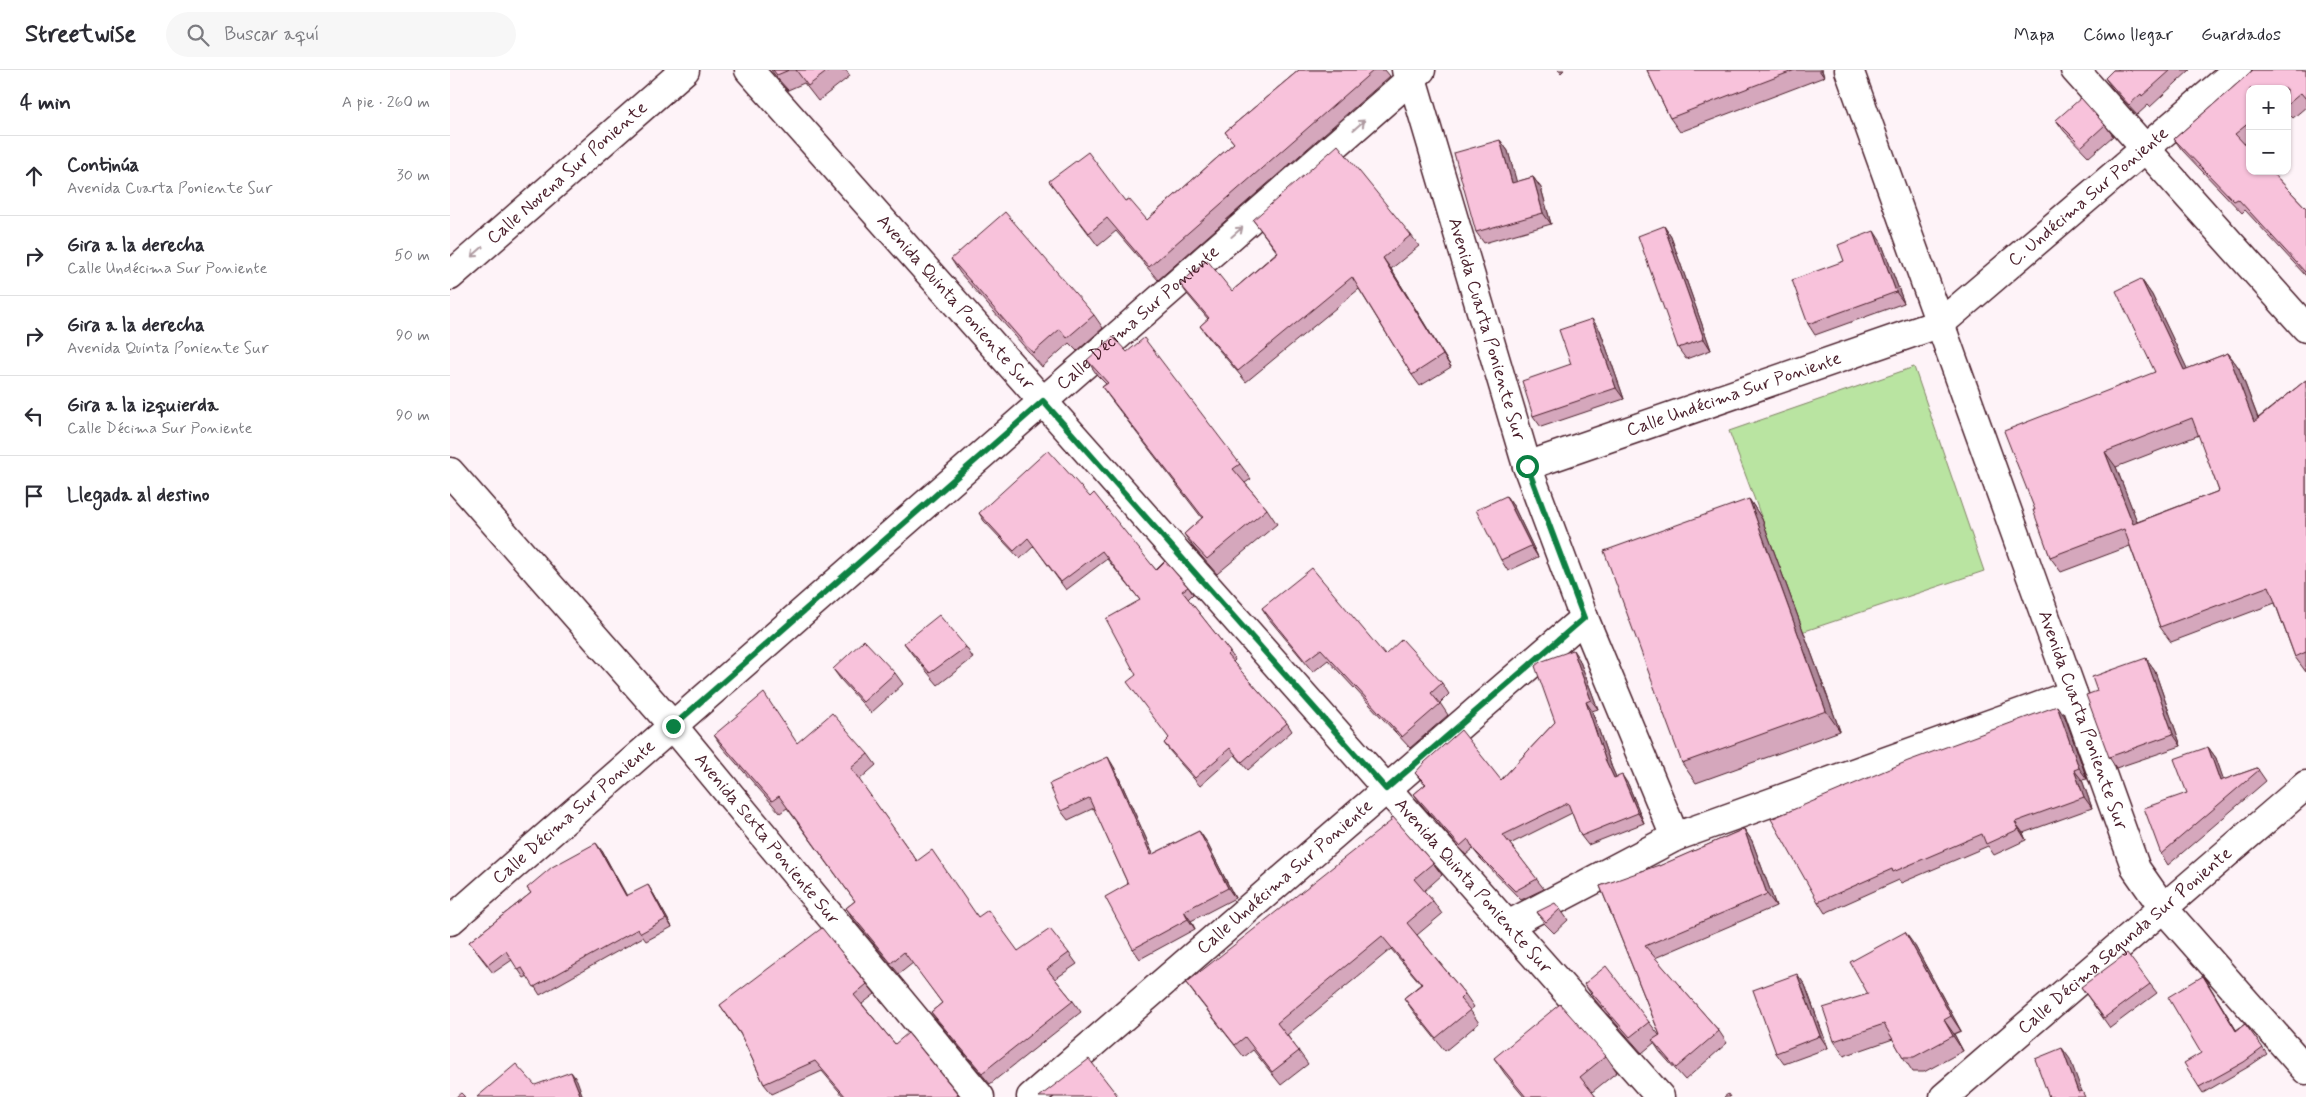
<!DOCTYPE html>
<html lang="es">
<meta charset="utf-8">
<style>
:root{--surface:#fff;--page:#f7f7f7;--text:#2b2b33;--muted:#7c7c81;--line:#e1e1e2}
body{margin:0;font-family:Mynerve,sans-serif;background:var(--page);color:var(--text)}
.controls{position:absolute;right:15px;top:15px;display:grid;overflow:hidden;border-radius:10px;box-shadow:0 1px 4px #0004}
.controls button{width:45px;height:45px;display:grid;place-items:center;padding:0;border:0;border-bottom:1px solid var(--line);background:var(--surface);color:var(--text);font:25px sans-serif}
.stop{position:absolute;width:15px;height:15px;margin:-11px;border:4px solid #0b8043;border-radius:50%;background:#fff}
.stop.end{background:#0b8043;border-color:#fff;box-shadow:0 1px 5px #0008}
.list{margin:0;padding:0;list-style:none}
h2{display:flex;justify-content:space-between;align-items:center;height:65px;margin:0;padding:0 20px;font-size:21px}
h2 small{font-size:16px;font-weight:400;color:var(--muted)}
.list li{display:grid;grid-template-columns:32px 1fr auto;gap:15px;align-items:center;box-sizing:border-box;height:80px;padding:0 20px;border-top:1px solid var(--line)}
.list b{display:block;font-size:19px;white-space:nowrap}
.list p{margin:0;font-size:16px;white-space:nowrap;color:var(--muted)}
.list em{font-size:16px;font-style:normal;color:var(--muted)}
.icon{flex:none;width:28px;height:28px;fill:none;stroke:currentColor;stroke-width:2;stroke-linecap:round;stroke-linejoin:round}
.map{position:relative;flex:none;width:1856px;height:1027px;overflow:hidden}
header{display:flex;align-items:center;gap:30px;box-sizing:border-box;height:70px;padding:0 25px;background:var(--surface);border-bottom:1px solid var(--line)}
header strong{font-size:24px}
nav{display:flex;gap:28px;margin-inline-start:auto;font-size:18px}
.search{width:350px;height:45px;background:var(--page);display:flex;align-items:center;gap:12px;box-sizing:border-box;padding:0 18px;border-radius:28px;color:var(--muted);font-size:19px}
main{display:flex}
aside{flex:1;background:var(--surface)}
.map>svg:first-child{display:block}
.green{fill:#b9e4a1;stroke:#828266}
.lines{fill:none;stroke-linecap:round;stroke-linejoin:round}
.street-casing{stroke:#4a1f2b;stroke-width:31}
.secondary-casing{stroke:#4a1f2b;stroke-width:31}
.street{stroke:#fff;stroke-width:28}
.secondary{stroke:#fff;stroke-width:28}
.wall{fill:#d5a7bc;stroke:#4a1f2b;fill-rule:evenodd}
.shaded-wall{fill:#ae8899;stroke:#4a1f2b}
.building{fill:#f8c2db;stroke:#4a1f2b;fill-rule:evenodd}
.oneway{stroke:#ae9aa0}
.route{stroke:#0b8043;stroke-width:6}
.labels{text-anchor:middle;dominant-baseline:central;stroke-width:4;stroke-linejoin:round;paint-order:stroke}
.street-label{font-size:18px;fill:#4a1f2b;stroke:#fff}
</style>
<header>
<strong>Streetwise</strong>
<div class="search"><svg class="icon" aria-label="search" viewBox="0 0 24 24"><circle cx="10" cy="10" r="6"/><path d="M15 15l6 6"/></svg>Buscar aquí</div>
<nav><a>Mapa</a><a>Cómo llegar</a><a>Guardados</a></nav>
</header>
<main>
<aside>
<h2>4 min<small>A pie · 260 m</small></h2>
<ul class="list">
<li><svg class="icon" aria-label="ahead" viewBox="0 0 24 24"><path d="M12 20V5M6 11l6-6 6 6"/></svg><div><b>Continúa</b><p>Avenida Cuarta Poniente Sur</p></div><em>30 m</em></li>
<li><svg class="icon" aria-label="right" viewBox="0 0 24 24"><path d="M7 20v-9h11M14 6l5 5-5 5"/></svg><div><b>Gira a la derecha</b><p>Calle Undécima Sur Poniente</p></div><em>50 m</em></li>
<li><svg class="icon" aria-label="right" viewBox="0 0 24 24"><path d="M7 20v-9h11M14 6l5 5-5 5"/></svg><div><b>Gira a la derecha</b><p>Avenida Quinta Poniente Sur</p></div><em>90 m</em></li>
<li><svg class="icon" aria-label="left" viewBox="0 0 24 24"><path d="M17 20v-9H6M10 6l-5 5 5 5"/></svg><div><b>Gira a la izquierda</b><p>Calle Décima Sur Poniente</p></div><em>90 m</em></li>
<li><svg class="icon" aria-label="arrive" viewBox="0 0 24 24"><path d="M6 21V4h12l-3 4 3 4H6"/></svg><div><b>Llegada al destino</b></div></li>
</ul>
</aside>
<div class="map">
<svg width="1856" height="1027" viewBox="0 0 1856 1027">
<rect width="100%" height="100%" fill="#fef3f8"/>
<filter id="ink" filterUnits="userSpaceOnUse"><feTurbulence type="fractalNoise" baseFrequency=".02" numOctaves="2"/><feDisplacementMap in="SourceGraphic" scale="10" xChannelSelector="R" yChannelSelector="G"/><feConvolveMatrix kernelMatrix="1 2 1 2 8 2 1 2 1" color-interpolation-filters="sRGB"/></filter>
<g filter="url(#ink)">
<path class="green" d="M 1464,297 L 1534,501 L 1349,563 L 1312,449 L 1279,361 Z"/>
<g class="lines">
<defs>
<g id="street">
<path id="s1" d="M 299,0 L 1210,1027"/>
<path id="s2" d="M 956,0 L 962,8 L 1077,396 L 1134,548 L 1225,767"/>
<path id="s3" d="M 1399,0 L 1686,799 L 1714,839 L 1856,1000"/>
<path d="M 1625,0 L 1856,258"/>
<path id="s4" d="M 1077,396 L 1491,253 L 1787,0"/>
<path id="s5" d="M 0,402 L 223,656 L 530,1027"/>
<path d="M 1058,855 L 1225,767 L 1623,624"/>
<path id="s6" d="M 581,1027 L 1134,548"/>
<path id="s7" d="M 1494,1027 L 1856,715"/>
</g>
<g id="secondary">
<path id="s8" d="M 0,206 L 235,0"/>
<path id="s9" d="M 0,851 L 971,0"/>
</g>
</defs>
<use href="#street" class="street-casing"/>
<use href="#secondary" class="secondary-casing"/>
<use href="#street" class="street"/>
<use href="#secondary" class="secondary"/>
</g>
<path class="wall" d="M 321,0 L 396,0 L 400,6 L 368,31 L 354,13 L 338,20 L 327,8 Z
M 849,0 L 935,0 L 940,6 L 708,210 L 666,161 L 648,176 L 599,111 L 675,131 L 697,150 L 784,73 L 775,62 Z
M 1197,0 L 1372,0 L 1374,7 L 1230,62 L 1220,48 Z
M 1663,0 L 1740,0 L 1700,37 L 1698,35 L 1687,45 L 1662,18 L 1655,8 Z
M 1803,0 L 1856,0 L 1856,37 L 1843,48 L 1837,42 L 1837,19 L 1800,19 L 1800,69 L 1794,74 L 1800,80 L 1800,101 L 1821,101 L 1856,138 L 1856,206 L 1795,140 L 1792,143 L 1732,80 L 1724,69 Z
M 1606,50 L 1655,55 L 1663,66 L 1639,87 L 1614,61 Z
M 1050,70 L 1058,81 L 1066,112 L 1083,107 L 1091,118 L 1101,154 L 1034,173 L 1026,162 Z
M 803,150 L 961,165 L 969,176 L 941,199 L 1001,297 L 970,316 L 962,305 L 909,219 L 796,312 L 758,267 L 750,256 L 758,249 L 738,225 L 730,214 L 782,221 L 827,182 Z
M 1214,156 L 1221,167 L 1261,280 L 1236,289 L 1228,278 Z
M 1431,172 L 1454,233 L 1365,265 L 1358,254 L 1394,191 Z
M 501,189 L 644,245 L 653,258 L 627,281 L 619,273 L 592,297 L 510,203 Z
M 1691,209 L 1702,225 L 1737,299 L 1778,283 L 1789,298 L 1808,348 L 1856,310 L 1856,602 L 1845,587 L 1825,533 L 1721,572 L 1710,557 L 1680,476 L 1611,502 L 1600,487 L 1585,440 L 1705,302 ZM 1749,365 L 1769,421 L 1687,452 L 1666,397 Z
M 1150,260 L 1174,329 L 1091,357 L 1083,346 Z
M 677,282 L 790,394 L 801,409 L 795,413 L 817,439 L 827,454 L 767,504 L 744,478 L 734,464 L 752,448 L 663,332 L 652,317 L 656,314 L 647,305 L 637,290 Z
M 1056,426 L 1064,437 L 1088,487 L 1058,501 L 1051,490 Z
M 640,427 L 706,500 L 738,517 L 743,524 L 738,529 L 780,582 L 785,590 L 783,592 L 837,653 L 842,661 L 798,700 L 785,685 L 750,716 L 719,680 L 714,673 L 719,668 L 686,605 L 690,530 L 657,489 L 616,520 L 584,476 L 570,489 L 534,451 L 529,443 Z
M 1299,429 L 1312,449 L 1390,661 L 1246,713 L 1232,693 Z
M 812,538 L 935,585 L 992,613 L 999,624 L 990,633 L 998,645 L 960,678 L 878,590 L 863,602 L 819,549 Z
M 454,573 L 516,577 L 523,588 L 488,615 L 462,584 Z
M 1696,588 L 1704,599 L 1731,676 L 1666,698 L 1659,687 Z
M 1129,589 L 1148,639 L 1142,641 L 1162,698 L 1166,707 L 1178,714 L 1194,753 L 1138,775 L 1131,766 L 1122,743 L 1060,774 L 1094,819 L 1071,830 L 1031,789 L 1023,779 L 1016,785 L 971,734 L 964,724 L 975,715 L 965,703 L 1051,710 L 1105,652 Z
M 383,599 L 445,603 L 453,614 L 421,643 L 391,610 Z
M 1615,647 L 1637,709 L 1632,710 L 1642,738 L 1573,763 L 1576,770 L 1544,785 L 1538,776 L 1451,813 L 1449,810 L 1375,843 L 1368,832 Z
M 264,665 L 347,673 L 418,684 L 426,695 L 409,710 L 467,791 L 528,847 L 568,881 L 619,883 L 627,894 L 605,909 L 623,931 L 631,942 L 540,1014 L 489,953 L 481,942 L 492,933 L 463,893 L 449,904 L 404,850 L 396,838 L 405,831 L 337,738 L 330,743 L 272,677 Z
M 1758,677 L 1766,688 L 1773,710 L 1807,698 L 1816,711 L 1718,795 L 1711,784 L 1737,723 Z
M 664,697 L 703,784 L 749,761 L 756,771 L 785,828 L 741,851 L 745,859 L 690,889 L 683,879 L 678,814 L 644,738 L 618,750 L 611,741 Z
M 1294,759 L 1302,771 L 1326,836 L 1205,888 L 1269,961 L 1277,973 L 1235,1010 L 1210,982 L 1204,973 L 1192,983 L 1145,930 L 1134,914 L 1199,952 L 1209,965 L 1210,965 L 1150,816 L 1210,796 Z
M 152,781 L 177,826 L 203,823 L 222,857 L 196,871 L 193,867 L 90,925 L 78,906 L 74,908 L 62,890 L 43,903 L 19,872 L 81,823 L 77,818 Z
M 983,793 L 992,805 L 974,821 L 983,831 L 992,844 L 967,865 L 1015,924 L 1024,937 L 1020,940 L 1029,953 L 995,981 L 963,941 L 954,928 L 971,914 L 941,879 L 837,965 L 858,994 L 831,1015 L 803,980 L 794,987 L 745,925 L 736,913 Z
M 1110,839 L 1118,850 L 1104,863 L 1094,853 L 1087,842 Z
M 1465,876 L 1511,961 L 1504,964 L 1513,981 L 1474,1002 L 1463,1002 L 1453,987 L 1443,969 L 1394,986 L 1384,971 L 1418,924 Z
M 1347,904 L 1355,915 L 1378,978 L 1334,994 L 1326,983 Z
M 1757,912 L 1786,960 L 1795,954 L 1817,984 L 1798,997 L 1753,1023 L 1749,1017 Z
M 417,914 L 425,924 L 412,934 L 445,974 L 508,1024 L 511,1027 L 394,1027 L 372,1001 L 322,1024 L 314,1014 L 291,965 L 270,935 Z
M 1700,914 L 1707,923 L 1660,958 L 1631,917 Z
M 1156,986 L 1167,1002 L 1142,1022 L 1146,1027 L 1074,1027 L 1055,1004 L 1044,988 Z"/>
<path class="shaded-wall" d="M 1108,0 L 1114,0 L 1111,3 Z
M 1369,0 L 1372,0 L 1374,7 Z
M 1050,70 L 1058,81 L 1070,124 L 1062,113 Z
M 1083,107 L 1091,118 L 1101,154 L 1093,143 Z
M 1214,156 L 1221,167 L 1261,280 L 1254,269 Z
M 1424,161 L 1431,172 L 1454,233 L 1446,222 Z
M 933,188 L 941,199 L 1001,297 L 993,285 Z
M 1691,209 L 1702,225 L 1745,315 L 1734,300 Z
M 1142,249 L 1150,260 L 1174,329 L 1166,318 Z
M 1778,283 L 1789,298 L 1815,367 L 1804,352 Z
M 1655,382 L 1666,397 L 1694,469 L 1683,454 Z
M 1056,426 L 1064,437 L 1088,487 L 1081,476 Z
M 1299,429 L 1312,449 L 1390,661 L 1376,641 Z
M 1123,580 L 1129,589 L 1148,639 L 1141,630 Z
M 1696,588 L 1704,599 L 1731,676 L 1723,664 Z
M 1136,632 L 1142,641 L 1162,698 L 1171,718 L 1164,708 L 1155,689 Z
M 1607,636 L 1615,647 L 1637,709 L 1629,698 Z
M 1758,677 L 1766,688 L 1778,722 L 1770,711 Z
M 658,687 L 664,697 L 708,795 L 701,785 Z
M 1624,700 L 1632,710 L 1642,738 L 1634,727 Z
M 1172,705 L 1178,714 L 1194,753 L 1188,743 Z
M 1565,752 L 1573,763 L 1576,770 L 1569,759 Z
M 1294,759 L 1302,771 L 1326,836 L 1317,824 Z
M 749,761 L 756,771 L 785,828 L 778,818 Z
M 146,773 L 152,781 L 181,835 L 176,826 Z
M 198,815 L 203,823 L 222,857 L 216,849 Z
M 734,841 L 741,851 L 745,859 L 738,849 Z
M 1455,862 L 1465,876 L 1511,961 L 1501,946 Z
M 1347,904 L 1355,915 L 1378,978 L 1370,966 Z
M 1753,906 L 1757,912 L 1790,966 L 1786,961 Z
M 1494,950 L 1504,964 L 1513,981 L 1503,966 Z
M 1612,978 L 1620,989 L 1634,1027 L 1628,1022 Z
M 121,1002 L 127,1010 L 133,1027 L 131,1027 Z"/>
<path class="building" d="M 323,0 L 339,0 L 327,5 Z
M 346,0 L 379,0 L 358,16 Z
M 849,0 L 924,0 L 699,197 L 657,148 L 639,163 L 599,111 L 638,82 L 675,131 L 679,129 L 697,150 L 784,73 L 775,62 Z
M 1197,0 L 1345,0 L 1220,48 Z
M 1663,0 L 1721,0 L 1692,26 L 1691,24 L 1679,35 L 1655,8 Z
M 1803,0 L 1856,0 L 1856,29 L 1851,23 L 1837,35 L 1837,19 L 1800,19 L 1800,52 L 1785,64 L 1800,80 L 1800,101 L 1821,101 L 1856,138 L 1856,203 L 1788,129 L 1784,131 L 1724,69 Z
M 1631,28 L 1655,55 L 1632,76 L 1606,50 Z
M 1050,70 L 1062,113 L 1083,107 L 1093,143 L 1026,162 L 1004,83 Z
M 888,75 L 961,165 L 933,188 L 993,285 L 962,305 L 902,207 L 788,301 L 750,256 L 759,248 L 730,214 L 757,190 L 782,221 L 828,182 L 803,150 Z
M 555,142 L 644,245 L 617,268 L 610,259 L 583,283 L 501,189 Z
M 1214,156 L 1254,269 L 1228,278 L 1188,166 Z
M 1424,161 L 1446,222 L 1358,254 L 1342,210 L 1394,191 L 1388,175 Z
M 1691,209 L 1734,300 L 1778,283 L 1804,352 L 1856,310 L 1856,582 L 1845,587 L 1819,516 L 1710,557 L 1674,459 L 1600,487 L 1583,440 L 1585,440 L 1554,361 L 1705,302 L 1666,221 ZM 1742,348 L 1769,421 L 1683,454 L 1655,382 Z
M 1142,249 L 1166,318 L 1083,346 L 1072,311 L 1121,294 L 1109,260 Z
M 663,267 L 677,282 L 694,268 L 790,394 L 783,399 L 817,439 L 757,489 L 734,464 L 753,447 L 652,317 L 658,313 L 637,290 Z
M 598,380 L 640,427 L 644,423 L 706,500 L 715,491 L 738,517 L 732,521 L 780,582 L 777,585 L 837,653 L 792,692 L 780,678 L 745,708 L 714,673 L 719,668 L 677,612 L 686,605 L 656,549 L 690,530 L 652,481 L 611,512 L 578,468 L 564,481 L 529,443 Z
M 1056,426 L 1081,476 L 1051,490 L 1026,440 Z
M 1299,429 L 1376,641 L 1232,693 L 1154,481 Z
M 862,498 L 935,585 L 952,569 L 992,613 L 981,623 L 990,634 L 952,667 L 871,579 L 855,591 L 812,538 Z
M 489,545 L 516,577 L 480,603 L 454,573 Z
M 414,570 L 445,603 L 413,632 L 383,599 Z
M 1123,580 L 1141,630 L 1136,632 L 1155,689 L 1164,708 L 1172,705 L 1188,743 L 1131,766 L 1118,733 L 1053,765 L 1087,809 L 1065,821 L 1024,780 L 1018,769 L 1010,776 L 964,724 L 976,714 L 965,703 L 975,692 L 1011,660 L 1051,710 L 1105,652 L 1085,596 L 1090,592 Z
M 1696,588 L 1723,664 L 1659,687 L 1636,625 L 1647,621 L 1642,607 Z
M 314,623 L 347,673 L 382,643 L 418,684 L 401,698 L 467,791 L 482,780 L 528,847 L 538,840 L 568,881 L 600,859 L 619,883 L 597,899 L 623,931 L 532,1003 L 481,942 L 492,933 L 454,882 L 441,893 L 396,838 L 405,831 L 329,726 L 322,731 L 264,665 Z
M 1607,636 L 1629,698 L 1624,700 L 1634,727 L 1565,752 L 1569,759 L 1536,774 L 1532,764 L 1443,802 L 1442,799 L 1368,832 L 1321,749 L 1458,691 Z
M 1758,677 L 1770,711 L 1807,698 L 1809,700 L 1711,784 L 1694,738 L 1737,723 L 1724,689 Z
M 658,687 L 701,785 L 749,761 L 778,818 L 734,841 L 738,849 L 683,879 L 655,827 L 678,814 L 639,728 L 611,741 L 599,714 Z
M 943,747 L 983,793 L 964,809 L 983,831 L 957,853 L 1015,924 L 1010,929 L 1020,940 L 986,968 L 954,928 L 972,914 L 932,866 L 827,953 L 849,981 L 822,1002 L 795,967 L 785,975 L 736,913 L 941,751 L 940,749 Z
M 1294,759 L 1317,824 L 1195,876 L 1269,961 L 1226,998 L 1202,970 L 1210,965 L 1150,816 L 1209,795 L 1209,796 Z
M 146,773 L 176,826 L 198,815 L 216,849 L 191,863 L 188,859 L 84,917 L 72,898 L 68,900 L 56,881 L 38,895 L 19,872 L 81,823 L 77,818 L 102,797 Z
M 1105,833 L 1110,839 L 1096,852 L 1087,842 Z
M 372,858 L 417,914 L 404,925 L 445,974 L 458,963 L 508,1024 L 504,1027 L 396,1027 L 365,991 L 314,1014 L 290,963 L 270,935 Z
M 1455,862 L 1501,946 L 1494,950 L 1503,966 L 1464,987 L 1453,987 L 1434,954 L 1384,971 L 1373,938 L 1418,924 L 1400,892 Z
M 1677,883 L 1700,914 L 1654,948 L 1631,917 Z
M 1156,896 L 1199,952 L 1180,967 L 1134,914 Z
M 1347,904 L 1370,966 L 1326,983 L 1303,920 Z
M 1753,906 L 1786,961 L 1795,954 L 1813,978 L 1794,992 L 1749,1017 L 1734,993 L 1751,983 L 1718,927 Z
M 1110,934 L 1156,986 L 1130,1007 L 1146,1027 L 1076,1027 L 1044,988 Z
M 1612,978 L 1628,1022 L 1632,1021 L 1635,1027 L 1599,1027 L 1585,989 Z
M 639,989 L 667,1025 L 665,1027 L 589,1027 Z
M 66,994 L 85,1015 L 121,1002 L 131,1027 L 27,1027 Z
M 11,1023 L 15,1027 L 6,1027 Z
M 1278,1024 L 1280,1027 L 1274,1027 Z"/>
<defs><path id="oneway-shaft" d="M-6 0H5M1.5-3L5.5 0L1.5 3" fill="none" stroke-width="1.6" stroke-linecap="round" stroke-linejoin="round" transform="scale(1.25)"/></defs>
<g class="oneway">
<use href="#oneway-shaft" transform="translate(909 55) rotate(-41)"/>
<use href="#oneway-shaft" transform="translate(787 162) rotate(-41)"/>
<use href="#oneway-shaft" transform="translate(27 182) rotate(139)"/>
</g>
</g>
<g class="lines" filter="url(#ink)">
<path class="route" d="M 223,656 L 593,331 L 936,719 L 1134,548 L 1077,396"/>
</g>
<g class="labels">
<g class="street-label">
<text stroke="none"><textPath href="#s8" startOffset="156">Calle Novena Sur Poniente</textPath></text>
<text stroke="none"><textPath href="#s4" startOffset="632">C. Undécima Sur Poniente</textPath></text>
<text stroke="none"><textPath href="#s1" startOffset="311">Avenida Quinta Poniente Sur</textPath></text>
<text stroke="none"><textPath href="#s9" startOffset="915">Calle Décima Sur Poniente</textPath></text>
<text stroke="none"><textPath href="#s2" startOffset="272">Avenida Cuarta Poniente Sur</textPath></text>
<text stroke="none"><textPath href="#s4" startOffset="219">Calle Undécima Sur Poniente</textPath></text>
<text stroke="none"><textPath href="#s3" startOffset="691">Avenida Cuarta Poniente Sur</textPath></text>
<text stroke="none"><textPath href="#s9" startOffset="165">Calle Décima Sur Poniente</textPath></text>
<text stroke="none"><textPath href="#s5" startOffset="485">Avenida Sexta Poniente Sur</textPath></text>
<text stroke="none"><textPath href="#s6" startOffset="336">Calle Undécima Sur Poniente</textPath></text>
<text stroke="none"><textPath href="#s1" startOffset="1091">Avenida Quinta Poniente Sur</textPath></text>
<text stroke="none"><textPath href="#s7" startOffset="239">Calle Décima Segunda Sur Poniente</textPath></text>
</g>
</g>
</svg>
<div class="controls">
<button>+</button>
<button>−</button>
</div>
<div class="stop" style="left:1077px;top:396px"></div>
<div class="stop end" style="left:223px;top:656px"></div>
</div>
</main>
